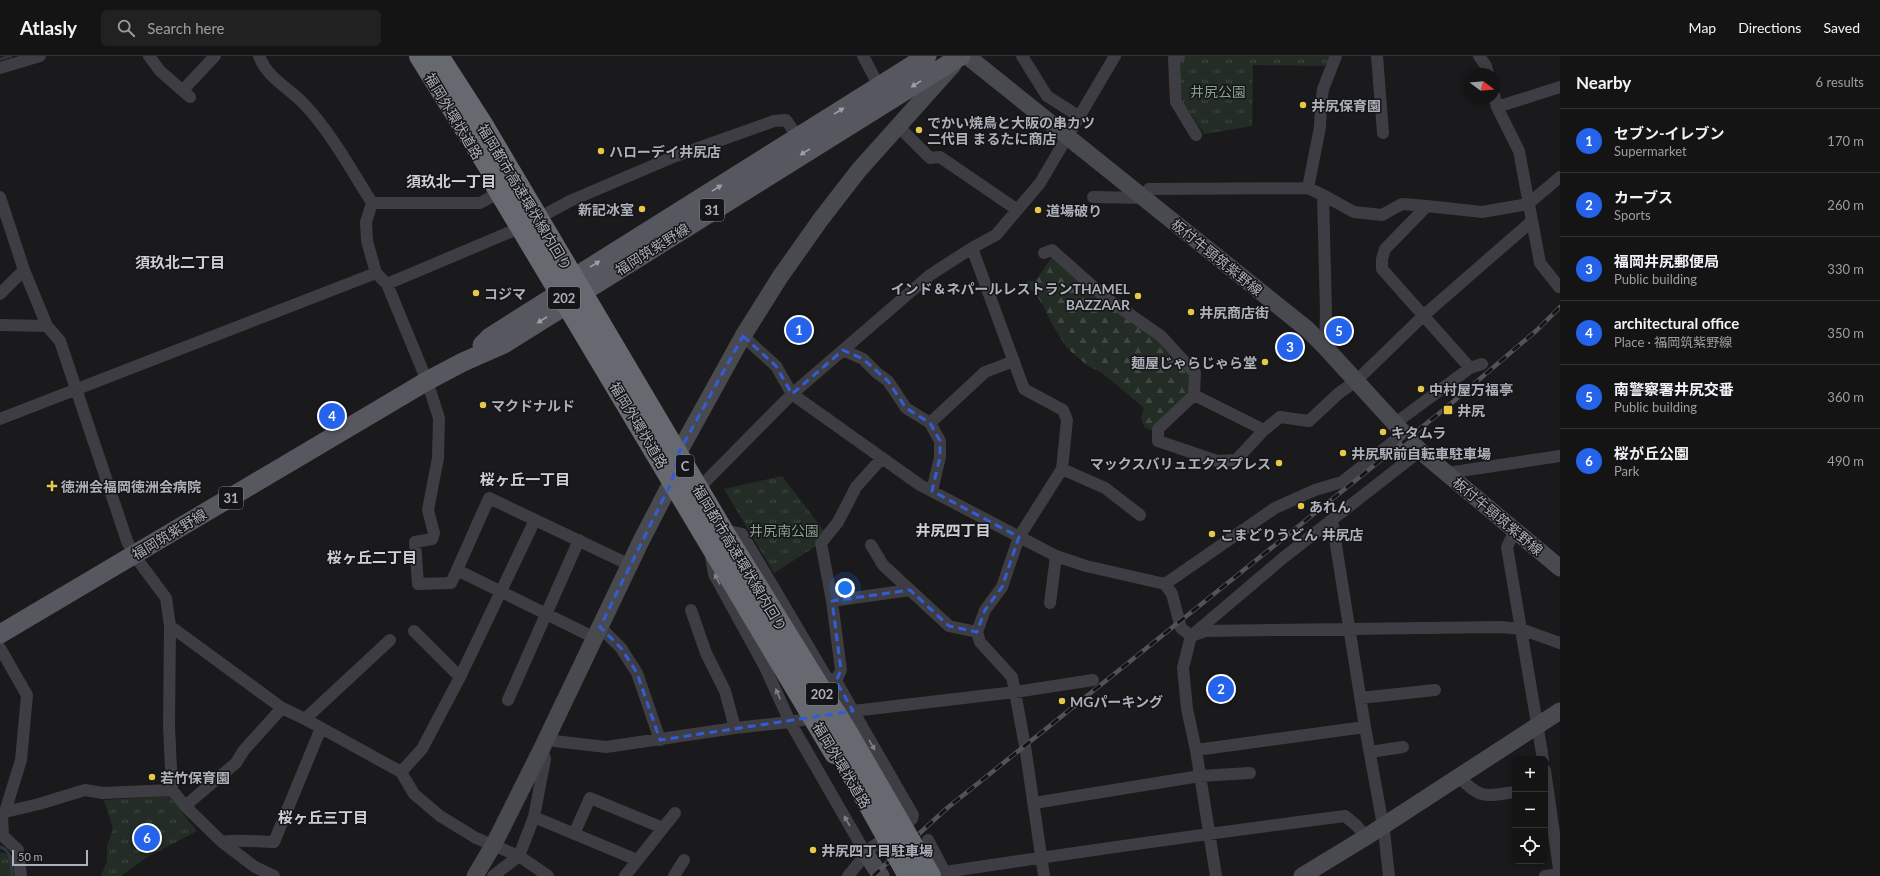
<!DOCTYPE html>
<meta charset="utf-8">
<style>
:root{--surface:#141415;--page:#212122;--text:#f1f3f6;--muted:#9d9ea0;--line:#333334;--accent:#2563eb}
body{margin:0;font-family:Lato,"Noto Sans JP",sans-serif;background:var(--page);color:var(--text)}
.controls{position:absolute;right:12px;bottom:12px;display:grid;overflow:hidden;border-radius:6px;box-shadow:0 2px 6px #0003}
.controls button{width:36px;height:36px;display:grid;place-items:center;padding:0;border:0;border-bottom:1px solid var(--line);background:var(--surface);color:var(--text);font:20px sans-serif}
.compass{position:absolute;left:1464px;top:12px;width:36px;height:36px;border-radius:50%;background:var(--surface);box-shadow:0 2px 6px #0003;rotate:106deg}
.scale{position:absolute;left:12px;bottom:10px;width:76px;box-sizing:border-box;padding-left:4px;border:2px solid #adafba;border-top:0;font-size:11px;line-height:14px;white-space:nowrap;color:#adafba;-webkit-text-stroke:3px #151517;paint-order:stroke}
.you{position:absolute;left:845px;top:532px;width:14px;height:14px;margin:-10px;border:3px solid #fff;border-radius:50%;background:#1a73e8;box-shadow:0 0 0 6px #1a73e833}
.badge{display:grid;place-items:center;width:26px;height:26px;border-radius:50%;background:var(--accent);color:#fff;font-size:13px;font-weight:700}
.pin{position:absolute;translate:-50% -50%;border:2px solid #fff;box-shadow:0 1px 4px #0006}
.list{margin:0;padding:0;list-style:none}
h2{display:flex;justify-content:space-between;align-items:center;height:52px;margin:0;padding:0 16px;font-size:17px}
h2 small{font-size:13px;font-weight:400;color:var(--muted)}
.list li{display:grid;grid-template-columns:26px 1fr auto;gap:12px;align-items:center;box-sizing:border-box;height:64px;padding:0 16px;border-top:1px solid var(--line)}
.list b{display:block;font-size:15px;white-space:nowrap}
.list p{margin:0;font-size:13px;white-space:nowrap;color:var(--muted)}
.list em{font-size:13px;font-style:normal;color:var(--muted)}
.icon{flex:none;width:22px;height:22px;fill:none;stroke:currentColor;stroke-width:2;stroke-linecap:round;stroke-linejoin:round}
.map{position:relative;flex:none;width:1560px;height:820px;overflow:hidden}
header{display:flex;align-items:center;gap:24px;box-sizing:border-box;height:56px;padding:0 20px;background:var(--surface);border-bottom:1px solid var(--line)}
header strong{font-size:19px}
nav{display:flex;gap:22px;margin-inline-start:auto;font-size:14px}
.search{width:280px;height:36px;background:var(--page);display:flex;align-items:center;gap:10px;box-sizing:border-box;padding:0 14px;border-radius:6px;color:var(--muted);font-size:15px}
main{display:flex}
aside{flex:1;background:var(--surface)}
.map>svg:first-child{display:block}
.forest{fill:url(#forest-firs)}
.park{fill:url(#park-tufts)}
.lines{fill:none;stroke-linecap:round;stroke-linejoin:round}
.stream{stroke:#30363f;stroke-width:3}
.street{stroke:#3d3d43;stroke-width:12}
.secondary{stroke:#494a50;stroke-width:17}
.primary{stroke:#57585f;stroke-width:19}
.highway{stroke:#676971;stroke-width:22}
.rail-casing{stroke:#525359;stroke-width:4.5}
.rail{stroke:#151517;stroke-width:3;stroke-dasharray:9;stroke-linecap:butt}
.highway-bridge{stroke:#676971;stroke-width:22}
.oneway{fill:#9c9ea8}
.oneway2{fill:#80818a}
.marked{fill:none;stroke:#335dd4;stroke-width:3;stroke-dasharray:8 5;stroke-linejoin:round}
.poi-dot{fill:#e6c948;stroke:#151517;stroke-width:1.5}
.labels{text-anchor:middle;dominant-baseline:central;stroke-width:3;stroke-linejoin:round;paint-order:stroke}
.shield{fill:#151517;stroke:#7f8189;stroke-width:1}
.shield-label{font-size:13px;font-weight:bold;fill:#adafba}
.park-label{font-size:14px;fill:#86a48c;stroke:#151517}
.poi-label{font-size:14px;font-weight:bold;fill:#adafba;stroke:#151517;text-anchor:start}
.street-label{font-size:14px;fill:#adafba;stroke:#151517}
.neighbourhood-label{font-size:15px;font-weight:bold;fill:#cecfd7;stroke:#151517}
</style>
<header>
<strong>Atlasly</strong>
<div class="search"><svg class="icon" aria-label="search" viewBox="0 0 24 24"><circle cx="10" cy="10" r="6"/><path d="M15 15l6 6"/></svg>Search here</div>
<nav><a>Map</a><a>Directions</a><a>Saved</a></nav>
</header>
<main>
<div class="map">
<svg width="1560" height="820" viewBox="0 0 1560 820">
<defs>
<pattern id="forest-firs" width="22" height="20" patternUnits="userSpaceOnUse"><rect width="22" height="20" fill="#242c26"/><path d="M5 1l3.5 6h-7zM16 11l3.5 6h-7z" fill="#414843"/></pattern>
<pattern id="park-tufts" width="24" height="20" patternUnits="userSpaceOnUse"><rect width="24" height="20" fill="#242c26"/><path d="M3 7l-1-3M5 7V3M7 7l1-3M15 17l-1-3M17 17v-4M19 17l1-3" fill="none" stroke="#414843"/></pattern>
</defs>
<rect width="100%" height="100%" fill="#1a1a1c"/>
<path class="forest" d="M 1052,201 L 1165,290 L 1189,319 L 1189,338 L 1161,367 L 1152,374 L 1145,372 L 1141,362 L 1144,352 L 1101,316 L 1088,310 L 1067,292 L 1052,268 L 1043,249 L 1034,236 L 1024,228 L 1028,225 L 1035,225 Z"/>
<path class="park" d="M 1186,0 L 1334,0 L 1330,10 L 1253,9 L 1252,70 L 1204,78 L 1183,47 L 1178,5 Z
M 782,420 L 825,476 L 816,490 L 774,517 L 724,433 Z
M 169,740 L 197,775 L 146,802 L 121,820 L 101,820 L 107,805 L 107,790 L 113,773 L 104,744 Z
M 0,796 L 13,800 L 16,820 L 0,820 Z"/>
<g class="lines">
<path class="stream" d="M 0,3 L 11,0
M 0,791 C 13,795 11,809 12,820"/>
<path class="street" d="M 149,0 L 160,15 L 190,41
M 259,0 C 268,23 288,31 304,48 C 330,75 352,115 372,147 L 366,166 L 367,185 L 376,217 L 387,228 L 427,325 L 439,362 L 438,402 L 428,454 L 434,477 L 432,483 L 415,486 L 418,528 L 451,527 L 457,514
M 863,0 L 879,30
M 1022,0 L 1047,40 L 1080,61
M 1179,0 L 1174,3 L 1176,46 L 1196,79
M 1377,0 L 1383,77
M 1479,0 L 1486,10 L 1488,18
M 0,12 L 40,0
M 183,34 L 215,0
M 1494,39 L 1497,51 L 1519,95 L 1540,207 L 1559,231
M 1497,51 L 1560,31
M 898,70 L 930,102 L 940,101 L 1016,153
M 1308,132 L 1320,71 L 1321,49 L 1323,33 L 1336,0
M 1323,139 L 1354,156 L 1382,159 L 1402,148 L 1427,150
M 0,141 L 24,214 L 47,270 L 60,285 L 127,485 L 134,499 L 166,542 L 170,570 L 169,670 L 172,734 L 185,750 L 222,786 L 255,811 L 274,820
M 1093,141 L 1144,142 L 1149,133 L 1308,132 L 1323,139 L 1326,256 L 1325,291
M 372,147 L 480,147 L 500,136
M 972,192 L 1024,333 L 1063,354 L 1067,364 L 1062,413 L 1019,481 L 1002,531 L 985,554 L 977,576 L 980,586 L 1012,621 L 1015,636 L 1093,624
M 1044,197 L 1052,194 L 1106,242 L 1161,280 L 1195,317 L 1194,339 L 1264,374
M 387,228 L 522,171 L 570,145 L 673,101 L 774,65 L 786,64 L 798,81
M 0,238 L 24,214
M 0,269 L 47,270
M 743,280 L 776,310 L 792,338 L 920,429 L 1056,500 L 1086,510 L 1165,528 L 1172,538 L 1181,572 L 1191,580 L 1205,575 L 1501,571 L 1521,573 L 1560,587
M 843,294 L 863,303 L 877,317 L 888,325 L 906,352 L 930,367 L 940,385 L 940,401 L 932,435
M 1470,312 L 1382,213 L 1382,203 L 1385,193 L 1427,150 L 1482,156 L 1528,148 L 1560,121
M 1194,339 L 1158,373 L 1158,385 L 1217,405 L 1236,404 L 1264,374 L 1280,361 L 1309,365 L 1339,337 L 1356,325 L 1423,260 L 1532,165
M 0,363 L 376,217
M 930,367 L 985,316 L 1014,305
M 1394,368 L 1470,312 L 1482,308
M 1062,413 L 1105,432 L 1140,459
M 1447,417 L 1560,400
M 700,431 L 792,338 L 930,219 L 972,192 L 996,179 L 1040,127 L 1115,0
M 1332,464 L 1365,671 L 1384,775 L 1389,820
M 1515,474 L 1507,491 L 1543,703
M 726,475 L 742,478 L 827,622 L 836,625
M 871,489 L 883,509 L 949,570 L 977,576
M 711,501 L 714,518 L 765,611 L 790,666 L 866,798
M 1165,528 L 1275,452 L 1315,434 L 1342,426 L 1403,378
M 832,545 L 910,534
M 1050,547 L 1056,500
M 691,554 L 706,597 L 725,635 L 735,672
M 170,570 L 282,652 L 305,663 L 401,716 L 414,738 L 440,760 L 476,782 L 519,800 L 548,820
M 600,571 L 621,592 L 637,617 L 660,684
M 414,575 L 460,621
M 595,582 L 457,514 L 489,442 L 630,509
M 0,592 L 27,639 L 21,704 L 5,756 L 2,759 L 3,780 L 18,794 L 21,820
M 1360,642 L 1435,634
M 508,644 L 579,484
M 305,663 L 390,584
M 547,682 L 554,685 L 606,691 L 735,672 L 790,666 L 853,655 L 1015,636 L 1025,690 L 1044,820
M 1196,694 L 1365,671
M 1370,696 L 1403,691
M 1545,714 L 1560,820
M 401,716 L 422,693 L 460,621 L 535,464
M 1459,721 C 1481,744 1486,740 1515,736
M 1034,747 L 1200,720 L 1250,717
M 185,750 L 236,707 L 244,694 L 282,652
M 5,756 L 39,748 L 85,734 L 103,737 L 172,734
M 534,761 L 637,804
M 574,778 L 590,742 L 663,772
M 928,784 L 947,820
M 222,786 C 238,783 257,786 274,786 L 321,672
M 493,820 L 519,800 L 534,761 L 545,703 L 542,692
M 625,820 L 675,757
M 674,820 L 684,804
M 848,820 L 871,792 L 912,763 L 913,759 L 836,625 L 841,614 L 832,545 L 821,487 L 838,466 L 856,431 L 882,402
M 938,820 L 945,816 C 1078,796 1211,777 1345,760 L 1356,769 L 1366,781
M 1216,820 L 1196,694 L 1187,653 L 1183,612 L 1191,580 L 1283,502 L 1420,395
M 1545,820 L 1560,818"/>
<path class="secondary" d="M 967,0 L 1307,273 L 1325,291 L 1420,395 L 1560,512
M 866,798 L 881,820
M 475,820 L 494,788 L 542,692 L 641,485 L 672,425 L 679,396 L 743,280 L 780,221 L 821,163 L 859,114 L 953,9
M 1302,820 L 1366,781 L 1560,655"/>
<path class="primary" d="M 482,289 L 490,281 L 561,236 L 578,219 L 927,0
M 0,578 L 427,325 L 463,306 L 504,288 L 568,248 L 585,235 L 961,0"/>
<path class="highway" d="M 496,129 L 835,697"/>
<defs>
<path id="rail" d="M 873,820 L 946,753 L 1447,351 L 1537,274 L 1560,251"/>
</defs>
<use href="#rail" class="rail-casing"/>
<use href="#rail" class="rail"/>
<path class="highway-bridge" d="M 420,0 L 510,144
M 438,0 L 483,70 L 725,479 L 846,675 L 930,820
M 830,678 L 909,820"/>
</g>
<defs><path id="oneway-solid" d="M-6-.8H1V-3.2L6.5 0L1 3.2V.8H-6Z"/></defs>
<g class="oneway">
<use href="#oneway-solid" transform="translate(916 28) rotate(148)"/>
<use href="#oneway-solid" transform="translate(839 55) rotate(-32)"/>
<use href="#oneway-solid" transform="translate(805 96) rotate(148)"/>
<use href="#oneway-solid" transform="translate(717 132) rotate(-32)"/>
<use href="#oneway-solid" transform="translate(595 208) rotate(-32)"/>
<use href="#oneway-solid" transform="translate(542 264) rotate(148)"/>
</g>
<g class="oneway2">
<use href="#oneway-solid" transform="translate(717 523) rotate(-118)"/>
<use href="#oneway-solid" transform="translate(778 638) rotate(-114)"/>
<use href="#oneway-solid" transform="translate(872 689) rotate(60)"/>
<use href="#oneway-solid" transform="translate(847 765) rotate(-120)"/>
</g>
<path class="marked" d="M 743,280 L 776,310 L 792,338 L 843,294 L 863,303 L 888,325 L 906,352 L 930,367 L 940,385 L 940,401 L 932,435 L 1019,481 L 1002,531 L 985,554 L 977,576 L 949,570 L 910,534 L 832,545 L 841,614 L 836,625 L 853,655 L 660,684 L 637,617 L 621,592 L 600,571 L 672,425 L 679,396 Z"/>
<g class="poi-dot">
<circle cx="1303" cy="49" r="4"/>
<circle cx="919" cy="74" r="4"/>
<circle cx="601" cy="95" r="4"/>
<circle cx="642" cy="153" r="4"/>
<circle cx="1038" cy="154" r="4"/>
<circle cx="476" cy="237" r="4"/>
<circle cx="1138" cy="240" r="4"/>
<circle cx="1191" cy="256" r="4"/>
<circle cx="1265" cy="306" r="4"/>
<circle cx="1421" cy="333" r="4"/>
<circle cx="483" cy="349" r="4"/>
<rect x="1443" y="349" width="10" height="10" rx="2"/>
<circle cx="1383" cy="376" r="4"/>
<circle cx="1343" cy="397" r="4"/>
<circle cx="1279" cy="407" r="4"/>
<path d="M50 424h4v4h4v4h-4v4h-4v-4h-4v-4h4z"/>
<circle cx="1301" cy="450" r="4"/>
<circle cx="1212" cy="478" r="4"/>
<circle cx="1062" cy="645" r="4"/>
<circle cx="152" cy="721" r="4"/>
<circle cx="813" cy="794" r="4"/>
</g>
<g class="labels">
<g class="shield">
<rect x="700" y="143" width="24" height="22" rx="3"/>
<rect x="548" y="231" width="32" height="22" rx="3"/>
<rect x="676" y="399" width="18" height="22" rx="3"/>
<rect x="219" y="431" width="24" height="22" rx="3"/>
<rect x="806" y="627" width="32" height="22" rx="3"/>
</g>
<g class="shield-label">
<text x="712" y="154">31</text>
<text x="564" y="242">202</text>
<text x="685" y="410">C</text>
<text x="231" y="442">31</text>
<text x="822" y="638">202</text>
</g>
<g class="park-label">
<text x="1218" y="35">井尻公園</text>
<text x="784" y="474">井尻南公園</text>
</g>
<g class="poi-label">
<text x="1311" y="49">井尻保育園</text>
<text x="927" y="66">でかい焼鳥と大阪の串カツ<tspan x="927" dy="16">二代目 まるたに商店</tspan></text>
<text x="609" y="95">ハローデイ井尻店</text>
<text x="634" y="153" text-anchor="end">新記冰室</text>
<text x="1046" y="154">道場破り</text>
<text x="1130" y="232" text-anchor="end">インド＆ネパールレストランTHAMEL<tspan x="1130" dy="16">BAZZAAR</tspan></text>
<text x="484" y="237">コジマ</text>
<text x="1199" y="256">井尻商店街</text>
<text x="1257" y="306" text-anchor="end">麺屋じゃらじゃら堂</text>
<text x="1429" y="333">中村屋万福亭</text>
<text x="491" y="349">マクドナルド</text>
<text x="1457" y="354">井尻</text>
<text x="1391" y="376">キタムラ</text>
<text x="1351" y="397">井尻駅前自転車駐車場</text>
<text x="1271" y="407" text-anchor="end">マックスバリュエクスプレス</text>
<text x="61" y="430">徳洲会福岡徳洲会病院</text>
<text x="1309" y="450">あれん</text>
<text x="1220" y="478">こまどりうどん 井尻店</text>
<text x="1070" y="645">MGパーキング</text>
<text x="160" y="721">若竹保育園</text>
<text x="821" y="794">井尻四丁目駐車場</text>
</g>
<g class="street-label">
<text transform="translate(454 60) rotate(59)">福岡外環状道路</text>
<text transform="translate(525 141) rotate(59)">福岡都市高速環状線内回り</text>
<text transform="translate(652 193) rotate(-32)">福岡筑紫野線</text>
<text transform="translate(1217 201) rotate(39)">板付牛頸筑紫野線</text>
<text transform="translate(639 369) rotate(59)">福岡外環状道路</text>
<text transform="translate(1498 460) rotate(40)">板付牛頸筑紫野線</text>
<text transform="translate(169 478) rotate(-31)">福岡筑紫野線</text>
<text transform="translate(740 502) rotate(59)">福岡都市高速環状線内回り</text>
<text transform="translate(842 709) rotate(59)">福岡外環状道路</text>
</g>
<g class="neighbourhood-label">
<text x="451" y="125">須玖北一丁目</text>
<text x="180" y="206">須玖北二丁目</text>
<text x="525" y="423">桜ヶ丘一丁目</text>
<text x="953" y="474">井尻四丁目</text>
<text x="372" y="501">桜ヶ丘二丁目</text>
<text x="323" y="761">桜ヶ丘三丁目</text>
</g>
</g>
</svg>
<div class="controls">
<button>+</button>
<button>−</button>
<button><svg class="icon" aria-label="locate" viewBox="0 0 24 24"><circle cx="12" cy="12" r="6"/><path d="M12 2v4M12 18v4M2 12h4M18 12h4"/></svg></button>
</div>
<svg class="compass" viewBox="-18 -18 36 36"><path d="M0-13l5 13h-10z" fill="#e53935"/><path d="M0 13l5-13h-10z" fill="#9d9ea0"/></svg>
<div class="scale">50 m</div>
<div class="you"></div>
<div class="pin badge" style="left:799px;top:274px">1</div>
<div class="pin badge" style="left:1221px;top:633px">2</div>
<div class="pin badge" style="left:1290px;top:291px">3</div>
<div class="pin badge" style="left:332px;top:360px">4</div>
<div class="pin badge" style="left:1339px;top:275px">5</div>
<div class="pin badge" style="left:147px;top:782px">6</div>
</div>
<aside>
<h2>Nearby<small>6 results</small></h2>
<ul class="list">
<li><span class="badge">1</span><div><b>セブン-イレブン</b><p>Supermarket</p></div><em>170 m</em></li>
<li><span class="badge">2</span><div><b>カーブス</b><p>Sports</p></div><em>260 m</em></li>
<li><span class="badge">3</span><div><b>福岡井尻郵便局</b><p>Public building</p></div><em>330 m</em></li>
<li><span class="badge">4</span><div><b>architectural office</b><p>Place · 福岡筑紫野線</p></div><em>350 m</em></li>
<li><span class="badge">5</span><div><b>南警察署井尻交番</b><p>Public building</p></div><em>360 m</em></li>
<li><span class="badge">6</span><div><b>桜が丘公園</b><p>Park</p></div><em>490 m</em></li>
</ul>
</aside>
</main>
